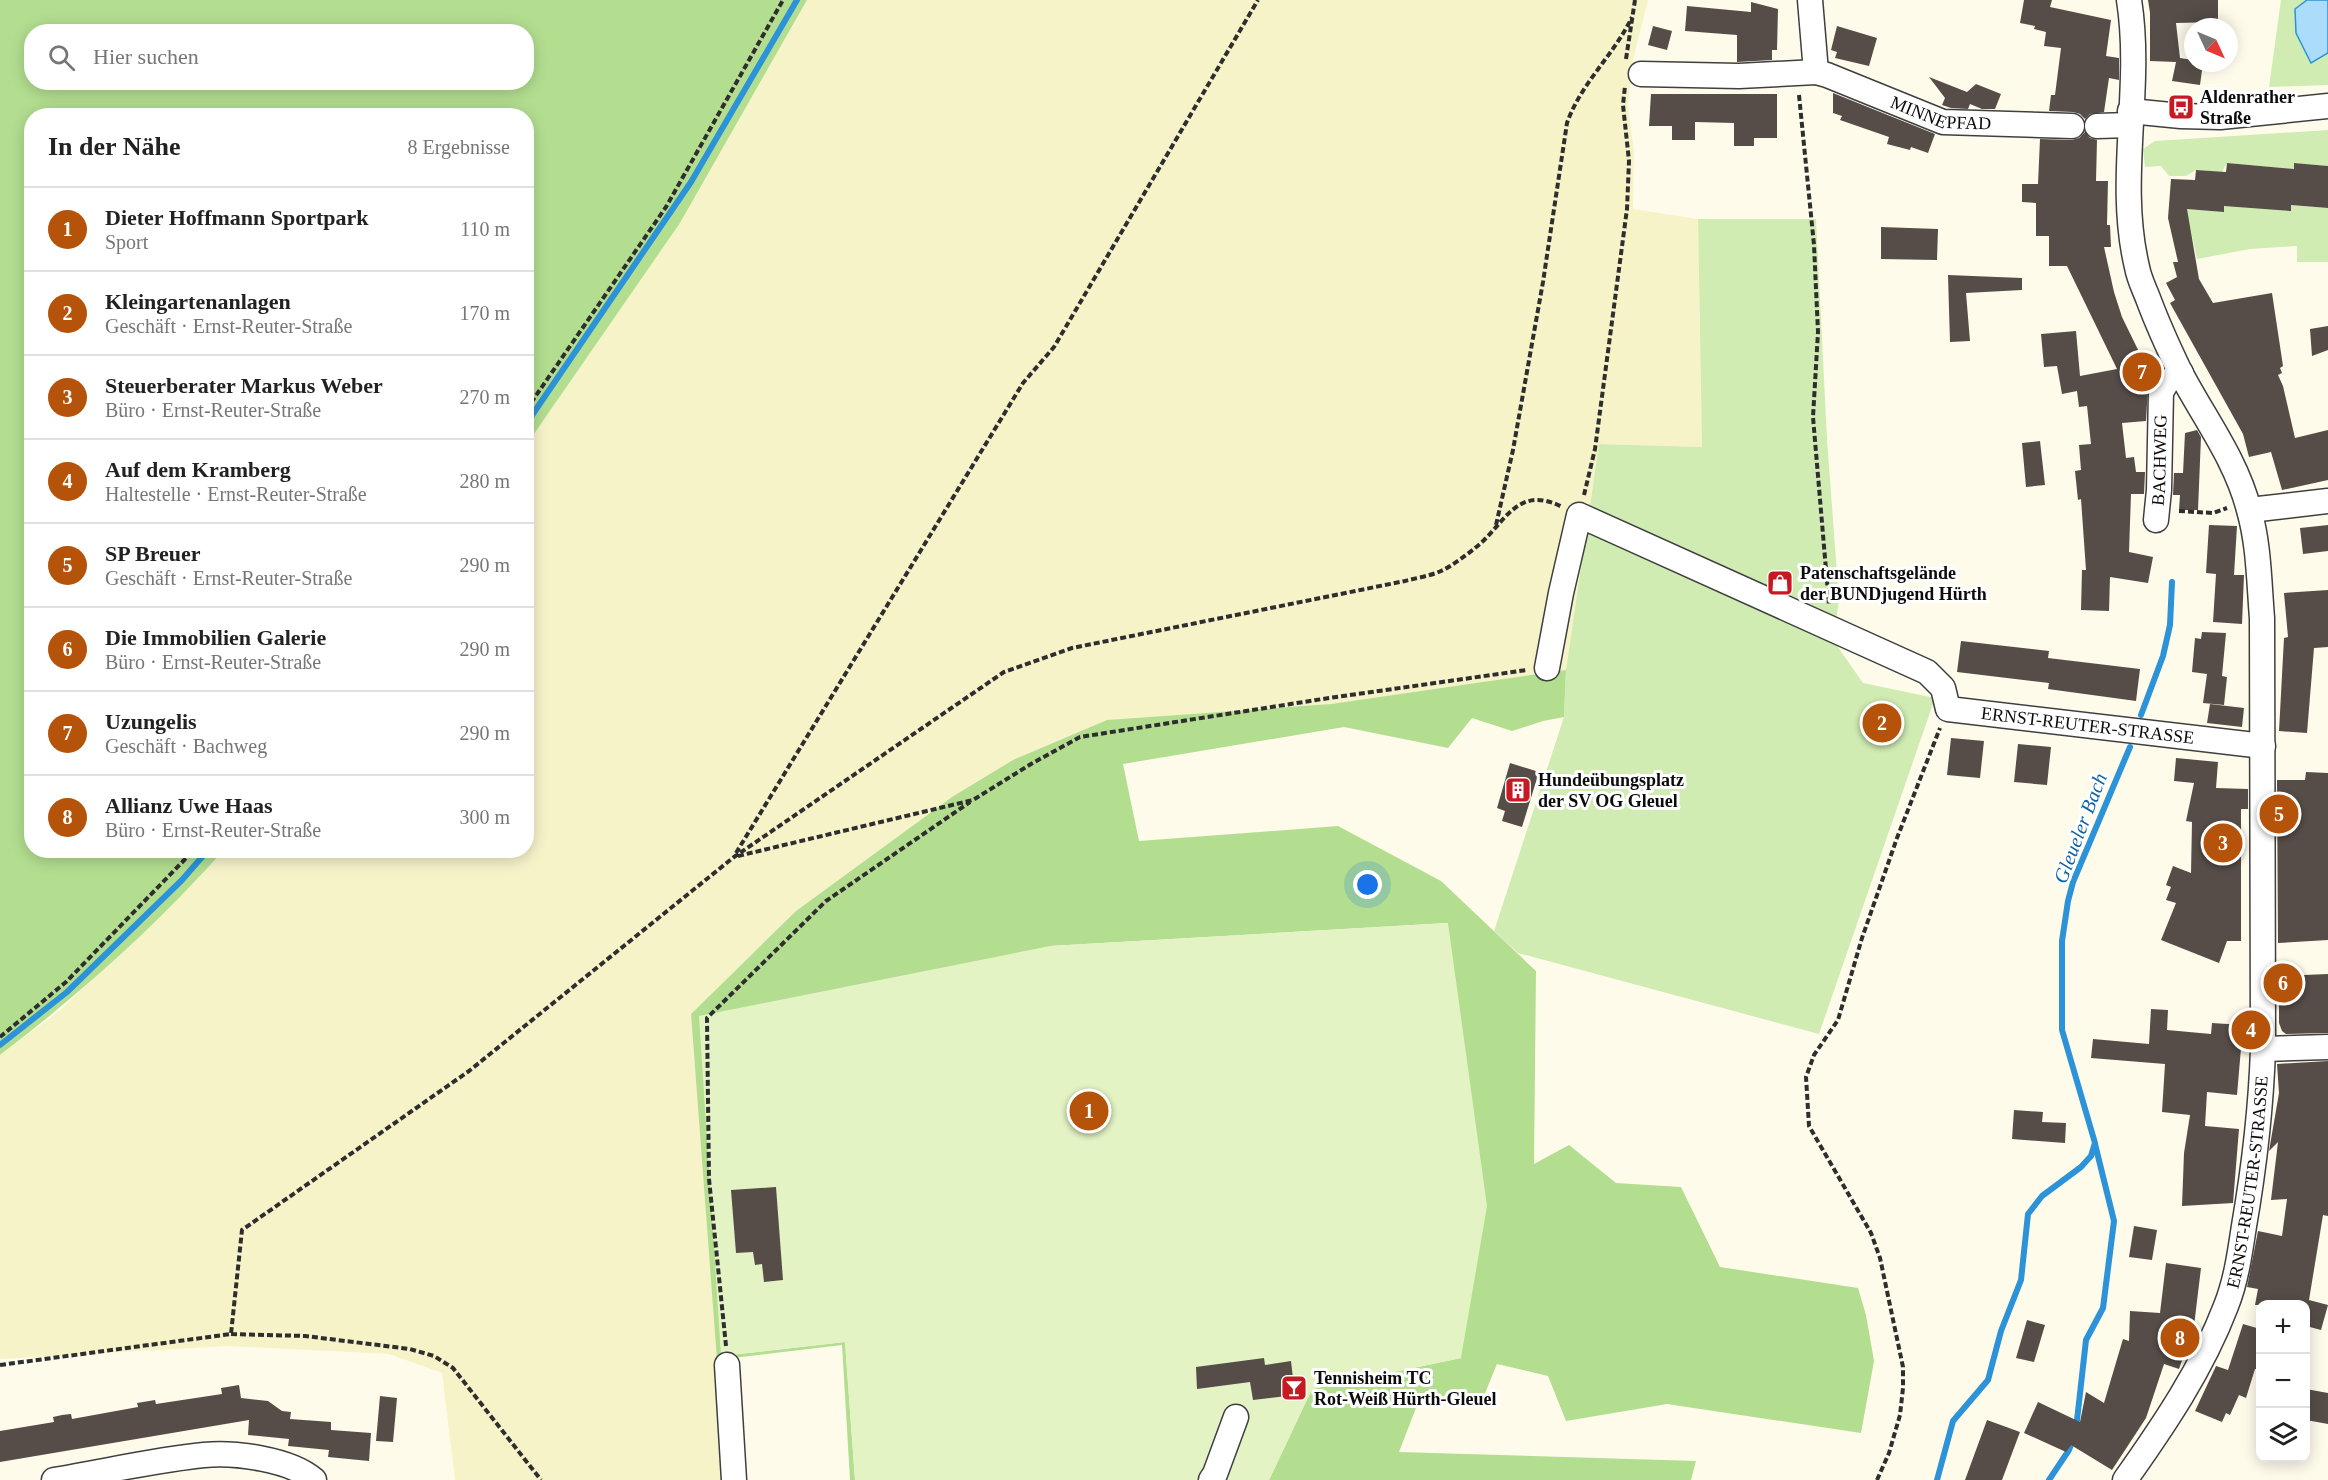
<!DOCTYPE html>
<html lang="de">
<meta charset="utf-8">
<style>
:root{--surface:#fff;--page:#f2f2f2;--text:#222;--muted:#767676;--line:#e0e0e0;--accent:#b45309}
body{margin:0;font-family:Georgia,serif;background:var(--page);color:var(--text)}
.controls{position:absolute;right:18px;bottom:18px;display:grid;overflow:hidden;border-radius:12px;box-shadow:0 3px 15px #0003}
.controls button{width:54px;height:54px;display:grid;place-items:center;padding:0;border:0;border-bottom:2px solid var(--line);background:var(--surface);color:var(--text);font:30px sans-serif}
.compass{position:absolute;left:2184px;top:18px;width:54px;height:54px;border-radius:50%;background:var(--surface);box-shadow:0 3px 15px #0003;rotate:134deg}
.you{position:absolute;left:1368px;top:885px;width:21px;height:21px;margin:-15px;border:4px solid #fff;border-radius:50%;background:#1a73e8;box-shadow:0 0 0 9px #1a73e833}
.badge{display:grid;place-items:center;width:39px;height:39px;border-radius:50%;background:var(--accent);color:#fff;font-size:20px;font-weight:700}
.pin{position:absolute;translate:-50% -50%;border:3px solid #fff;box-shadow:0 2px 6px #0006}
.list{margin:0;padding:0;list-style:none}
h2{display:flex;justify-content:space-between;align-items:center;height:78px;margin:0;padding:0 24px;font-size:26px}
h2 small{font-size:20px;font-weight:400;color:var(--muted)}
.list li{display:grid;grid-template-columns:39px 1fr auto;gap:18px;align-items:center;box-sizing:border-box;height:84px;padding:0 24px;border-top:2px solid var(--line)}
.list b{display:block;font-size:22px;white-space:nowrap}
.list p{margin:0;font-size:20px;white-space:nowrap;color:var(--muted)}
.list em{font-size:20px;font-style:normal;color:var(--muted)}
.icon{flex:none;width:33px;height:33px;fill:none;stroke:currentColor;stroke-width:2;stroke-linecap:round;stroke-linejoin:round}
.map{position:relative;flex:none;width:2328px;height:1480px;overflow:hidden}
.search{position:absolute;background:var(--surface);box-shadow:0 3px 15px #0003;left:24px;top:24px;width:510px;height:66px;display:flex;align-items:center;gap:15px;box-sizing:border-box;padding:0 21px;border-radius:24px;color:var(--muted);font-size:22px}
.panel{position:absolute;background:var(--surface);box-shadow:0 3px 15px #0003;left:24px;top:108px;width:510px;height:750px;border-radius:24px}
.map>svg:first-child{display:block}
.farmland{fill:#f7f3c9}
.green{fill:#d0ecb2}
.forest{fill:#b3de90;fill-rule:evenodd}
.pitch{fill:#e3f3c4}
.water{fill:#abddfb;stroke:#2c93d8;stroke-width:1.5}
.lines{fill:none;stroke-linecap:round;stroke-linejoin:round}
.stream{stroke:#2c93d8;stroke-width:6}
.building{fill:#564d48}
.minor-casing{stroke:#3f3f3f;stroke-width:27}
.path{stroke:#2e2e2e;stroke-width:4;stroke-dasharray:6 3;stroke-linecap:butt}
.minor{stroke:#fff;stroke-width:24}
.labels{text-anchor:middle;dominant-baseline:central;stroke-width:6;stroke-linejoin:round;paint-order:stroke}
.poi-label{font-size:18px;font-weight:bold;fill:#0c0c0c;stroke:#fff;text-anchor:start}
.street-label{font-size:18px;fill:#0c0c0c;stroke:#fff}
.water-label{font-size:20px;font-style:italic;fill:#0c63a7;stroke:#fff}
</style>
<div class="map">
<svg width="2328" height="1480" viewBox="0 0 2328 1480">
<rect width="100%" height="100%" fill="#fffbeb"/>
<path class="farmland" d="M 807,0 L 1648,0 L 1632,64 L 1628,106 L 1634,153 L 1633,209 L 1698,219 L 1702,447 L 1599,444 L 1566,670 L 1331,704 L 1107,720 L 952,797 L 796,911 L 691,1014 L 727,1480 L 455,1480 L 442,1373 L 389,1354 L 228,1346 L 0,1359 L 0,1055 L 59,1011 L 189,888 L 223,851 L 526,850 L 527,444 L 680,223 Z"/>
<path class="green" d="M 2281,0 L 2328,0 L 2328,85 L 2269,87 Z
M 2328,130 L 2328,166 L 2294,163 L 2294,169 L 2227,163 L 2222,172 L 2196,170 L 2186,176 L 2169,176 L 2161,166 L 2145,167 L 2143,149 L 2155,141 Z
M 2291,205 L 2328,208 L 2328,262 L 2297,262 L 2297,246 L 2250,249 L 2197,259 L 2186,209 L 2224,206 Z
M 1698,219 L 1816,219 L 1827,439 L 1839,601 L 1833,640 L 1863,683 L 1935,698 L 1819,1034 L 1518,953 L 1494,931 L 1564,717 L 1566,670 L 1599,444 L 1702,447 Z"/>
<path class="forest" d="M 0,0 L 807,0 L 680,223 L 527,444 L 526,116 L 32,116 L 32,850 L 223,851 C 156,926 80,994 0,1055 ZM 32,32 L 526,32 L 526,82 L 32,82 Z
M 1566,670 L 1564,717 L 1543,721 L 1512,731 L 1472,718 L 1448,748 L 1344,727 L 1123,764 L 1139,841 L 1338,826 L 1441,881 L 1536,971 L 1534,1164 L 1569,1145 L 1616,1183 L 1681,1187 L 1720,1267 L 1858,1288 L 1866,1315 L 1874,1361 L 1861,1433 L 1667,1404 L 1566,1421 L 1548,1376 L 1497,1364 L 1483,1398 L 1419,1400 L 1399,1452 L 1696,1461 L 1691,1480 L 1269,1480 L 1312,1389 L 1461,1358 L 1447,923 L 1050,946 L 722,1356 L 845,1342 L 855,1480 L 850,1480 L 842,1345 L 717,1360 L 691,1014 L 796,911 L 952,797 L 1013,760 L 1107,720 L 1331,704 Z"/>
<path class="pitch" d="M 1448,923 L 1487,1206 L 1461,1358 L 1312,1389 L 1269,1480 L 855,1480 L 845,1342 L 721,1356 L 699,1016 L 1050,946 Z"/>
<path class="water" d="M 2307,0 L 2328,0 L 2328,53 L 2311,63 L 2296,33 L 2295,9 Z"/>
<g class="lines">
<path class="stream" d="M 526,424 L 691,182 L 797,0
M 2141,715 L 2163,656 L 2170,625 L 2172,582
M 0,1045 L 67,992 L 182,880 L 208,850
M 2076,1429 L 2086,1340 L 2103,1308 L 2114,1221 L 2095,1144
M 1937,1480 L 1953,1421 L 1988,1380 L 2001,1331 L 2021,1280 L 2028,1214 L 2042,1196 L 2081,1167 L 2091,1156 L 2095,1143 L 2062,1030 L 2062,941 L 2068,901 L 2073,882 L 2130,747
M 2049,1480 L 2069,1450 L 2073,1439"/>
</g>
<path class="building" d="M 2024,0 L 2052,0 L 2050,7 L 2111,20 L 2106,56 L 2119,58 L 2119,80 L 2109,78 L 2104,112 L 2090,114 L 2085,119 L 2080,114 L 2073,112 L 2049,111 L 2051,95 L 2055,95 L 2061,48 L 2044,46 L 2046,32 L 2034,29 L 2035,26 L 2020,23 Z
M 2148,0 L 2218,0 L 2218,22 L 2176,23 L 2180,58 L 2193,60 L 2193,63 L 2203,63 L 2200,85 L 2172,81 L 2176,62 L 2150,61 L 2150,13 Z
M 1751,2 L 1778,9 L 1777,50 L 1772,50 L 1772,60 L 1737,62 L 1737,35 L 1685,31 L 1687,6 L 1751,12 Z
M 1653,26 L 1672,31 L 1667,50 L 1648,45 Z
M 1837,26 L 1877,38 L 1869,66 L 1835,58 L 1837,52 L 1831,50 Z
M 1929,77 L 1967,92 L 1976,84 L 2001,94 L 1995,109 L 1982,109 L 1970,104 L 1968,109 L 1951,108 L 1942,105 L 1945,98 Z
M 1833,93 L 1935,134 L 1928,153 L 1911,147 L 1910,150 L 1887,144 L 1889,137 L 1840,120 L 1842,116 L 1833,113 Z
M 1651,94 L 1777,94 L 1777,138 L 1754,138 L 1754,146 L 1734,146 L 1734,123 L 1695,122 L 1695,140 L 1672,140 L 1672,126 L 1649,126 Z
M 2085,132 L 2090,138 L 2097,140 L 2096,181 L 2108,181 L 2107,225 L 2110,225 L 2111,247 L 2104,247 L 2114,292 L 2122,317 L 2145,364 L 2148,387 L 2146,421 L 2122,423 L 2126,458 L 2134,457 L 2136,472 L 2145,472 L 2144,494 L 2131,494 L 2129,552 L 2153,557 L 2148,583 L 2110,577 L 2109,611 L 2081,610 L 2082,570 L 2086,570 L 2081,499 L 2078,500 L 2075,471 L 2081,470 L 2079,445 L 2091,444 L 2087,406 L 2079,407 L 2077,391 L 2062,394 L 2057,366 L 2044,367 L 2041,334 L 2076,331 L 2080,376 L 2117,369 L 2067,266 L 2049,266 L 2049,236 L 2036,236 L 2036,203 L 2022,202 L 2022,184 L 2038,184 L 2040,139 L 2072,140 L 2079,138 Z
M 2227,163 L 2294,169 L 2294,163 L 2328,166 L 2328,208 L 2291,205 L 2291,211 L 2224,206 L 2224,212 L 2187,209 L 2199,279 L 2213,303 L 2272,293 L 2283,366 L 2280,368 L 2282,373 L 2278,375 L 2283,386 L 2295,438 L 2328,430 L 2328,480 L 2282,490 L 2271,452 L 2249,457 L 2243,434 L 2170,303 L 2175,300 L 2166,283 L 2177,277 L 2173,262 L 2178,262 L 2168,218 L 2171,179 L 2195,180 L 2196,170 L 2226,172 Z
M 1881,227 L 1938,229 L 1937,260 L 1881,259 Z
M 1948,275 L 2022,278 L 2022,290 L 1966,293 L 1970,341 L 1950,342 Z
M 2328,326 L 2328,350 L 2312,356 L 2310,329 Z
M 2197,430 L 2201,437 L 2198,510 L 2179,510 L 2180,495 L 2173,495 L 2174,473 L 2183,473 L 2185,433 Z
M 2040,441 L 2045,485 L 2026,487 L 2022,443 Z
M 2209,525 L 2237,526 L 2234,575 L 2244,575 L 2242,624 L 2213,622 L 2216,574 L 2206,573 Z
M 2328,525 L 2328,551 L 2303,554 L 2300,528 Z
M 2328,590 L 2328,647 L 2314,648 L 2307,733 L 2279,731 L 2284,638 L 2288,637 L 2284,593 Z
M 2202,632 L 2226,633 L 2222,676 L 2227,677 L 2224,705 L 2203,703 L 2207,674 L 2192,672 L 2195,638 L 2201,639 Z
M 1961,641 L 2049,651 L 2048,658 L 2140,669 L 2136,701 L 2048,689 L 2049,683 L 1957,672 Z
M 2210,704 L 2244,708 L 2242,727 L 2207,723 Z
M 1951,738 L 1984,741 L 1980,778 L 1947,775 Z
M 2018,744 L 2051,747 L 2047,785 L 2014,782 Z
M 2176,758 L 2218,762 L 2216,788 L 2248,789 L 2248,809 L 2241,809 L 2241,941 L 2227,941 L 2219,963 L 2161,940 L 2176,903 L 2166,900 L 2171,887 L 2166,885 L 2173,866 L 2191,873 L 2192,822 L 2186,821 L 2194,783 L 2174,781 Z
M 1510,763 L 1539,772 L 1522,827 L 1502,821 L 1505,811 L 1497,808 Z
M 2306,772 L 2328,773 L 2328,940 L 2278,943 L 2277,780 L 2305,780 Z
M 2328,974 L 2328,1033 L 2286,1034 L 2282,1031 L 2279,1023 L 2279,976 Z
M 2151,1009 L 2168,1010 L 2167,1030 L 2211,1034 L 2212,1023 L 2243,1025 L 2237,1095 L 2207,1092 L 2205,1126 L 2239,1129 L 2233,1203 L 2182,1206 L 2184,1153 L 2190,1115 L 2162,1112 L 2165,1064 L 2091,1058 L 2093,1039 L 2149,1044 Z
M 2328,1061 L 2328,1216 L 2323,1215 L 2309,1300 L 2328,1305 L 2321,1330 L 2306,1326 L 2306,1305 L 2255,1305 L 2258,1289 L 2247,1287 L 2258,1231 L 2282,1236 L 2287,1199 L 2271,1200 L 2278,1142 L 2269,1151 L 2279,1093 L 2277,1064 Z
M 2014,1110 L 2043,1112 L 2042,1122 L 2066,1123 L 2065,1143 L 2012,1139 Z
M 776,1187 L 783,1280 L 764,1282 L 762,1264 L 755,1265 L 753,1252 L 736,1253 L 731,1190 Z
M 2134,1226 L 2157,1230 L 2152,1260 L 2129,1257 Z
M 2166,1263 L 2201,1268 L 2194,1326 L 2179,1369 L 2164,1364 L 2146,1418 L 2112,1470 L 2071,1445 L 2066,1452 L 2024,1433 L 2038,1402 L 2080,1422 L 2086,1392 L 2104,1403 L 2123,1339 L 2129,1341 L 2130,1311 L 2160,1313 Z
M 2027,1320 L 2045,1325 L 2034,1362 L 2016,1358 Z
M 2243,1324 L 2260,1329 L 2260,1370 L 2255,1369 L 2246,1398 L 2239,1395 L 2230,1415 L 2226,1413 L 2222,1422 L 2195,1411 L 2216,1366 L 2228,1370 Z
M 1264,1358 L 1265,1365 L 1291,1361 L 1295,1395 L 1253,1400 L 1250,1382 L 1197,1389 L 1196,1367 Z
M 239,1385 L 241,1398 L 268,1401 L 282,1411 L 291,1412 L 290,1419 L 331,1422 L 331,1430 L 371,1433 L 369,1461 L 328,1457 L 329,1450 L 288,1446 L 289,1439 L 248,1435 L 249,1420 L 0,1462 L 0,1431 L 54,1422 L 53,1417 L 62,1415 L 71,1414 L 72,1419 L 138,1407 L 137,1403 L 155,1400 L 156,1404 L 222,1394 L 221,1388 Z
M 2306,1389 L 2328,1393 L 2328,1424 L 2306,1420 Z
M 380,1396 L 397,1398 L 393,1442 L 376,1441 Z
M 1987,1420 L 2020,1432 L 2002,1480 L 1965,1480 Z"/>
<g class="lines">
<defs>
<g id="minor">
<path d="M 1810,0 L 1816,72"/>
<path id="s1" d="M 1641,74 L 1739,76 L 1816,72 L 1827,75 L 1943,122 L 2072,126"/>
<path d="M 2130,111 L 2181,116 L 2220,117 L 2328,106"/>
<path d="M 2097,126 L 2130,125"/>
<path d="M 2250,510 L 2328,501"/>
<path id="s2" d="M 2156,520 L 2159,490 L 2161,392 L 2167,382 L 2181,373"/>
<path id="s3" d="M 1547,668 L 1561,593 L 1579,515 L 1927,672 L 1943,688 L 1948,709 L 2263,746"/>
<path d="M 2263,1049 L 2328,1047"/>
<path d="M 727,1365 L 734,1480"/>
<path d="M 54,1480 C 103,1472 154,1460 204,1455 C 234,1452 290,1459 314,1480"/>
<path d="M 1211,1480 L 1215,1474 L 1236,1417"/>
<path id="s4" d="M 2125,1480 C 2164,1425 2202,1369 2226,1306 C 2236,1281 2240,1253 2244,1226 C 2254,1168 2261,1108 2263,1049 L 2262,618 C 2259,582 2259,545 2249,510 C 2236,459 2204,418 2180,372 C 2169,349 2158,325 2149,301 C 2145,290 2139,279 2137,267 C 2116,180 2143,88 2129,0"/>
</g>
</defs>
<use href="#minor" class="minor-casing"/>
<path class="path" d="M 1626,59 L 1635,0
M 1799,95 L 1814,245 L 1818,332 L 1813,417 L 1829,605
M 526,410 L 666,207 L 783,0
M 1584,495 L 1595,449 L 1627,209 L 1629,161 L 1623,105 L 1625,86
M 2179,511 L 2213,513 L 2227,508
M 1496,525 L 1513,450 L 1543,282 L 1567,123 C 1581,83 1614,55 1632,17
M 736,853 L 1023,383 L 1054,347 L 1258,0
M 738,856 L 973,800 L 1031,764 L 1080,737 L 1329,698 L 1527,670
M 0,1037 L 66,982 L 194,850
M 231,1334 L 305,1336 L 410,1349 L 434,1356 L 453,1368 L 541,1480
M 726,1346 L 709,1179 L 707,1018 L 826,901 L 970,802
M 0,1365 L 231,1334 L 242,1230 L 469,1071 L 734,857 L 1004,672 L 1072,648 L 1405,581 C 1416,578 1430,576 1441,571 C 1452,566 1465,556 1475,548 C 1504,526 1516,483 1562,507
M 1877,1480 L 1889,1453 L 1900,1415 L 1903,1388 L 1903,1367 L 1880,1258 L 1871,1233 L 1809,1126 L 1806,1077 L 1814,1055 L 1838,1020 L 1862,938 L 1897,838 L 1940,728"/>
<use href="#minor" class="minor"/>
</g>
<defs>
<symbol id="bus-square" viewBox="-11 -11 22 22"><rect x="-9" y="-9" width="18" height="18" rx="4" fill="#c71921" stroke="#fff"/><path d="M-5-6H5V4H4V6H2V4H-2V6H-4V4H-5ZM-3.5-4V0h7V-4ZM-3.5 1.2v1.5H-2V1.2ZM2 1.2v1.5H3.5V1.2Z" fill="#fff"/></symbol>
<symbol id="shop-square" viewBox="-11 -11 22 22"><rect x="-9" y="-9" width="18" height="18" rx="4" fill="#c71921" stroke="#fff"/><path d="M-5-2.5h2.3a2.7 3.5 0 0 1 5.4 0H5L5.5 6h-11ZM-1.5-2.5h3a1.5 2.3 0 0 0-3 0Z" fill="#fff"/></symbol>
<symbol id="building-square" viewBox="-11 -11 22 22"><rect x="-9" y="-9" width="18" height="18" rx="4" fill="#c71921" stroke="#fff"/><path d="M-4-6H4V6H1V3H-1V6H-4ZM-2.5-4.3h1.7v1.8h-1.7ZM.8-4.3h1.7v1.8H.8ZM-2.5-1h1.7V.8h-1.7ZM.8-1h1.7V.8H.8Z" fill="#fff"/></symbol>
<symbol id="bar-square" viewBox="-11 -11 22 22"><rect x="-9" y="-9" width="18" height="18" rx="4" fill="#c71921" stroke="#fff"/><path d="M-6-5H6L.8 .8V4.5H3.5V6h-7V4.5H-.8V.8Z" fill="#fff"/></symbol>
</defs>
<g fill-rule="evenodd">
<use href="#bus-square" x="2166" y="92" width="30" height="30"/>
<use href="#shop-square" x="1765" y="568" width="30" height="30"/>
<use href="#building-square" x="1503" y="775" width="30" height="30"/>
<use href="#bar-square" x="1279" y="1373" width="30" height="30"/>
</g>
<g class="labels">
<g class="poi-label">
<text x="2200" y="97">Aldenrather<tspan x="2200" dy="21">Straße</tspan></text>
<text x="1800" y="573">Patenschaftsgelände<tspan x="1800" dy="21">der BUNDjugend Hürth</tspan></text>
<text x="1538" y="780">Hundeübungsplatz<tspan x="1538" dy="21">der SV OG Gleuel</tspan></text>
<text x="1314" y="1378">Tennisheim TC<tspan x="1314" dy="21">Rot-Weiß Hürth-Gleuel</tspan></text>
</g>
<g class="street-label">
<text stroke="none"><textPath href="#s1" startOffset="308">MINNEPFAD</textPath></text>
<text stroke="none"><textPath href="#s2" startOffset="60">BACHWEG</textPath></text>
<text stroke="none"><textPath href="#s3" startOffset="723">ERNST-REUTER-STRASSE</textPath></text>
<text stroke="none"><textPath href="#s4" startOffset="328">ERNST-REUTER-STRASSE</textPath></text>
</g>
<g class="water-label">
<text transform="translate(2080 828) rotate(-69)">Gleueler Bach</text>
</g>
</g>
</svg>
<div class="controls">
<button>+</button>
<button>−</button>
<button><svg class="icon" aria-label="layers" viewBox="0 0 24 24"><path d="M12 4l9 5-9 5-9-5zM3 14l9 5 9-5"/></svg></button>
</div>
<svg class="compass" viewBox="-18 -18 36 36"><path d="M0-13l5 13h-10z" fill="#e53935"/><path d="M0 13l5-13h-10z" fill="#767676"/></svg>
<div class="you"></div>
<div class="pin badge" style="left:1089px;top:1111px">1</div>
<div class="pin badge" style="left:1882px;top:723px">2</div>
<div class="pin badge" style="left:2223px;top:843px">3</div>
<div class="pin badge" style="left:2251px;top:1030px">4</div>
<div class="pin badge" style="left:2279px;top:814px">5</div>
<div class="pin badge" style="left:2283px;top:983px">6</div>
<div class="pin badge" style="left:2142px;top:372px">7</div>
<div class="pin badge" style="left:2180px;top:1338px">8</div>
<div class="search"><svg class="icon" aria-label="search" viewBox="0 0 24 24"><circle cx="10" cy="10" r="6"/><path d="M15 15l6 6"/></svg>Hier suchen</div>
<section class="panel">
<h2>In der Nähe<small>8 Ergebnisse</small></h2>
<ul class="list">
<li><span class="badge">1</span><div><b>Dieter Hoffmann Sportpark</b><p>Sport</p></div><em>110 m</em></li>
<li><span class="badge">2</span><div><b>Kleingartenanlagen</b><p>Geschäft · Ernst-Reuter-Straße</p></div><em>170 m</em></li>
<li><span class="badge">3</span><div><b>Steuerberater Markus Weber</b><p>Büro · Ernst-Reuter-Straße</p></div><em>270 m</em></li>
<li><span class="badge">4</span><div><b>Auf dem Kramberg</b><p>Haltestelle · Ernst-Reuter-Straße</p></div><em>280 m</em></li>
<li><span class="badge">5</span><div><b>SP Breuer</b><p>Geschäft · Ernst-Reuter-Straße</p></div><em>290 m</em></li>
<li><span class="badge">6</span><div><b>Die Immobilien Galerie</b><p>Büro · Ernst-Reuter-Straße</p></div><em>290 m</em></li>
<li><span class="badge">7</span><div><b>Uzungelis</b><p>Geschäft · Bachweg</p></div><em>290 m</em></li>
<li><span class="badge">8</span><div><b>Allianz Uwe Haas</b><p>Büro · Ernst-Reuter-Straße</p></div><em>300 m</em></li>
</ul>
</section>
</div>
